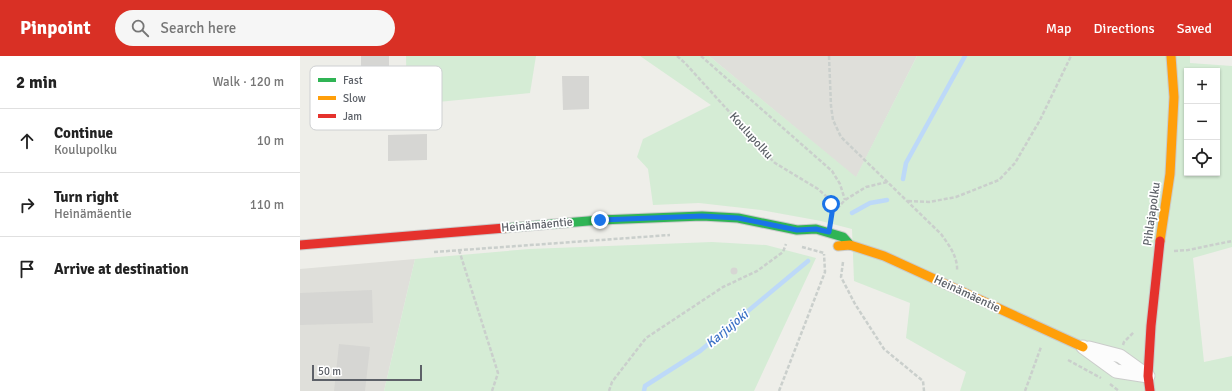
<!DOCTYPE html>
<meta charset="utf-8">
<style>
:root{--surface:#fff;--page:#f6f6f6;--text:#222;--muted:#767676;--line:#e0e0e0;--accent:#d93025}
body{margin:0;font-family:Signika,sans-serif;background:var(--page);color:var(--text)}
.controls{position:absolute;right:12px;top:12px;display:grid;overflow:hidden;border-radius:0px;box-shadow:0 1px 3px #0004}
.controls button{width:36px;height:36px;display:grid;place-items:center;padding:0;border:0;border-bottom:1px solid var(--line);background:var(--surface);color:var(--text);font:20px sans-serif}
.scale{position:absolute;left:12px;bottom:10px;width:110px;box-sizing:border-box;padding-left:4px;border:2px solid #5d6168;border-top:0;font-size:11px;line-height:14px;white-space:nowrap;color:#5d6168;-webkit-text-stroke:3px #fff;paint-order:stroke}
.stop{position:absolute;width:12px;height:12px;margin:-9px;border:3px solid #1a73e8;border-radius:50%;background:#fff}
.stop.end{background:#1a73e8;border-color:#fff;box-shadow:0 1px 4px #0008}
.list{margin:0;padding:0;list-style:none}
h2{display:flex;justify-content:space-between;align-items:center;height:52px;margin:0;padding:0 16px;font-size:17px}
h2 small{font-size:13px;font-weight:400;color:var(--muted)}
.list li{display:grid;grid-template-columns:26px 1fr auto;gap:12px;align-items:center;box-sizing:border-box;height:64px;padding:0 16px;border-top:1px solid var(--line)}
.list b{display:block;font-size:15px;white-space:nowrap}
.list p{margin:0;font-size:13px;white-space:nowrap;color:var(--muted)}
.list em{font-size:13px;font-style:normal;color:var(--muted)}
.icon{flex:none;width:22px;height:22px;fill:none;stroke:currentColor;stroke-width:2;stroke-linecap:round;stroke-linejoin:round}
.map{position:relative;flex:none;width:932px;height:335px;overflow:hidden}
header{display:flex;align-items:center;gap:24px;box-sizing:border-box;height:56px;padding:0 20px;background:var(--accent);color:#fff}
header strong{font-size:19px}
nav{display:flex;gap:22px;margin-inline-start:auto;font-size:14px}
.search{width:280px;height:36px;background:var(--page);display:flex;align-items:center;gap:10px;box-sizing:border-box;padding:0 14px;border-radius:22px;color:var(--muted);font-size:15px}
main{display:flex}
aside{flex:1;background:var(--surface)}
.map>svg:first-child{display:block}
.industrial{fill:#dfdfda}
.green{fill:#d5ecd5;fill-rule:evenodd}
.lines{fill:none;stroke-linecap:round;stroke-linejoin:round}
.stream{stroke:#bdd9f8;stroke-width:4.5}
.building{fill:#d6d6d3}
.street-casing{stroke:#cbcccb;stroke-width:15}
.fast-casing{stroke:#cacbcb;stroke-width:11}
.slow-casing{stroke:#cacbcb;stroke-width:11}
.jam-casing{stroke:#cacbcb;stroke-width:11}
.path{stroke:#cacfcc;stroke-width:2.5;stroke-dasharray:4 2;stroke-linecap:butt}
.street{stroke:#fcfcfc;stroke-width:13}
.fast{stroke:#30b455;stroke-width:9}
.slow{stroke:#ff9f0a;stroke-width:9}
.jam{stroke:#e5322d;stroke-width:9}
.route{stroke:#1a73e8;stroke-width:5}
.labels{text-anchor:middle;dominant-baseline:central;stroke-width:3.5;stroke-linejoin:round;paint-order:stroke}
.street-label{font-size:12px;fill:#5d6168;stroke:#fff}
.water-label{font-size:13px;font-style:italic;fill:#3b71c6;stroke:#fff}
.key{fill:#fff;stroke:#ced0d2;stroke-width:1}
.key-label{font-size:11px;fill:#5d6168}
</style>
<header>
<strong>Pinpoint</strong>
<div class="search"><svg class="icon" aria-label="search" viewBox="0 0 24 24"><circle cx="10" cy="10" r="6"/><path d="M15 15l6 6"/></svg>Search here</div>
<nav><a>Map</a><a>Directions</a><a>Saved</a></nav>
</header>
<main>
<aside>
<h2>2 min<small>Walk · 120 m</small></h2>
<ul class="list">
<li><svg class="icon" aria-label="ahead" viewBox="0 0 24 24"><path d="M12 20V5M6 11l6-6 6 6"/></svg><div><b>Continue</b><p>Koulupolku</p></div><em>10 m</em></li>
<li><svg class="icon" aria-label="right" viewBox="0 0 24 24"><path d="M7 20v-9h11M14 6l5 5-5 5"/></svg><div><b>Turn right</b><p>Heinämäentie</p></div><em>110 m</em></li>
<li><svg class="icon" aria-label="arrive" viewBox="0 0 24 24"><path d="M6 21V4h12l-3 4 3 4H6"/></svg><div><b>Arrive at destination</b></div></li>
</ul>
</aside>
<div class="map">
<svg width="932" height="335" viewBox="0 0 932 335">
<rect width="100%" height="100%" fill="#eeeee9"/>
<path class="industrial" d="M 409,0 L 617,0 L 556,122 Z
M 115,203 L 84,335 L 0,335 L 0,213 Z"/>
<path class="green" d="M 106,0 L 236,0 L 230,37 L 107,49 Z
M 340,0 L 409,0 L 556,121 L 617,0 L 890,0 L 890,7 L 932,10 L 932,191 L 893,202 L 904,306 L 932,300 L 932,335 L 660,335 L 666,316 L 606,282 L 610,247 L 554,225 L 552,173 L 521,165 L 461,154 L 399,147 L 353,149 L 348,113 L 337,101 L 343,83 L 411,49 ZM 887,15 L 917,15 L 917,117 L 887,117 Z
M 412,186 L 466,189 L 516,202 L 454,335 L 84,335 L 115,203 L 229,193 Z"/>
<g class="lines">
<path class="stream" d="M 603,123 L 606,107 L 665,0
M 552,157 L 570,147 L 587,144
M 344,335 L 345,330 L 400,295 L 508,205"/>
</g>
<path class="building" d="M 61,0 L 89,0 L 89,20 L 61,21 Z
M 262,20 L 289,20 L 289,53 L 263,54 Z
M 127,78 L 127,104 L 88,105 L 88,79 Z
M430.5 215a3.5 3.5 0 1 1 7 0a3.5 3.5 0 1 1-7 0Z
M 72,234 L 73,267 L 0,269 L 0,237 Z
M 39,288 L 70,291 L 65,335 L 34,335 Z"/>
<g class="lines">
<defs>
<path id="street" d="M 783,291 L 816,315 L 848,320
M 789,292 L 820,300 L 845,318"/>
<path id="fast" d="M 205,172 L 300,164 L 402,160 L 438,162 L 497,174 L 516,173 L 543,181 L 550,189"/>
<path id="slow" d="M 860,185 L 870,118 L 874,41 L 871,0
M 538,190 L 550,189 L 584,200 L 783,291"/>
<path id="jam" d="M 0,189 L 205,172
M 850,335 L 848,320 L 851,270 L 860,185"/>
</defs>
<use href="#street" class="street-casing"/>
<use href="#fast" class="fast-casing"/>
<use href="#slow" class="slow-casing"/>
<use href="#jam" class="jam-casing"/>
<path class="path" d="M 377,0 L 385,7 L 434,61 L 449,81 L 475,107 L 518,133 L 527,141 L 531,148 L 532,161
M 401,0 L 532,115 L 540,128 L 545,144
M 529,0 L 531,50 L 533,64 L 541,81 L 641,178 C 649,189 658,201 657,215
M 608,145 L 629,146 L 656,141 L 699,124 L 715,107 L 740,64 L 771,0
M 533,157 L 545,144 L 566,131 L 587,126
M 502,191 L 524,197
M 159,194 L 198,317 L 192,335
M 874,195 L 888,194 L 932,185
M 134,196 L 370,179
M 543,206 L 541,221 L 555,248 L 584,293 L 623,325 L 624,335
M 823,289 L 824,286 L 834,276
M 768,304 L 801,322
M 810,328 L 819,335
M 309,335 L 312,326 L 346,282 L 423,231 L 457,215 L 483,196 L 486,188
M 479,335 L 525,216 L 524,198
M 725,335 L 741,291"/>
<use href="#street" class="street"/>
<use href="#fast" class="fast"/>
<use href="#slow" class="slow"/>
<use href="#jam" class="jam"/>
</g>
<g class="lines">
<path class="route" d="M 300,164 L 402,160 L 438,162 L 497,174 L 516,173 L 529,176 L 532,157 L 531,148"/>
</g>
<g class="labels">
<g class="street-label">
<text transform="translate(451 80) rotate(48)">Koulupolku</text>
<text transform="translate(852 158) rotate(-82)">Pihlajapolku</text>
<text transform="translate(237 169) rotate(-5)">Heinämäentie</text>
<text transform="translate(667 238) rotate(25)">Heinämäentie</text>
</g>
<g class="water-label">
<text transform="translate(427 273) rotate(-40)">Karjujoki</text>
</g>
</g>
<rect x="10" y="10" width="132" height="64" rx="6" class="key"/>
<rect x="18" y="22" width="18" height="4" fill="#30b455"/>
<rect x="18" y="40" width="18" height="4" fill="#ff9f0a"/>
<rect x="18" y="58" width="18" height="4" fill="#e5322d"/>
<g class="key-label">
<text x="43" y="28">Fast</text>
<text x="43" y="46">Slow</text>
<text x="43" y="64">Jam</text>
</g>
</svg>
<div class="controls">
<button>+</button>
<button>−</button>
<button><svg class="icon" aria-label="locate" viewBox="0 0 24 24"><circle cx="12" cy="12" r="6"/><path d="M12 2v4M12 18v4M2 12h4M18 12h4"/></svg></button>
</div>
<div class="scale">50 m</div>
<div class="stop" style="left:531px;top:148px"></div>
<div class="stop end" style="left:300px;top:164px"></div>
</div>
</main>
